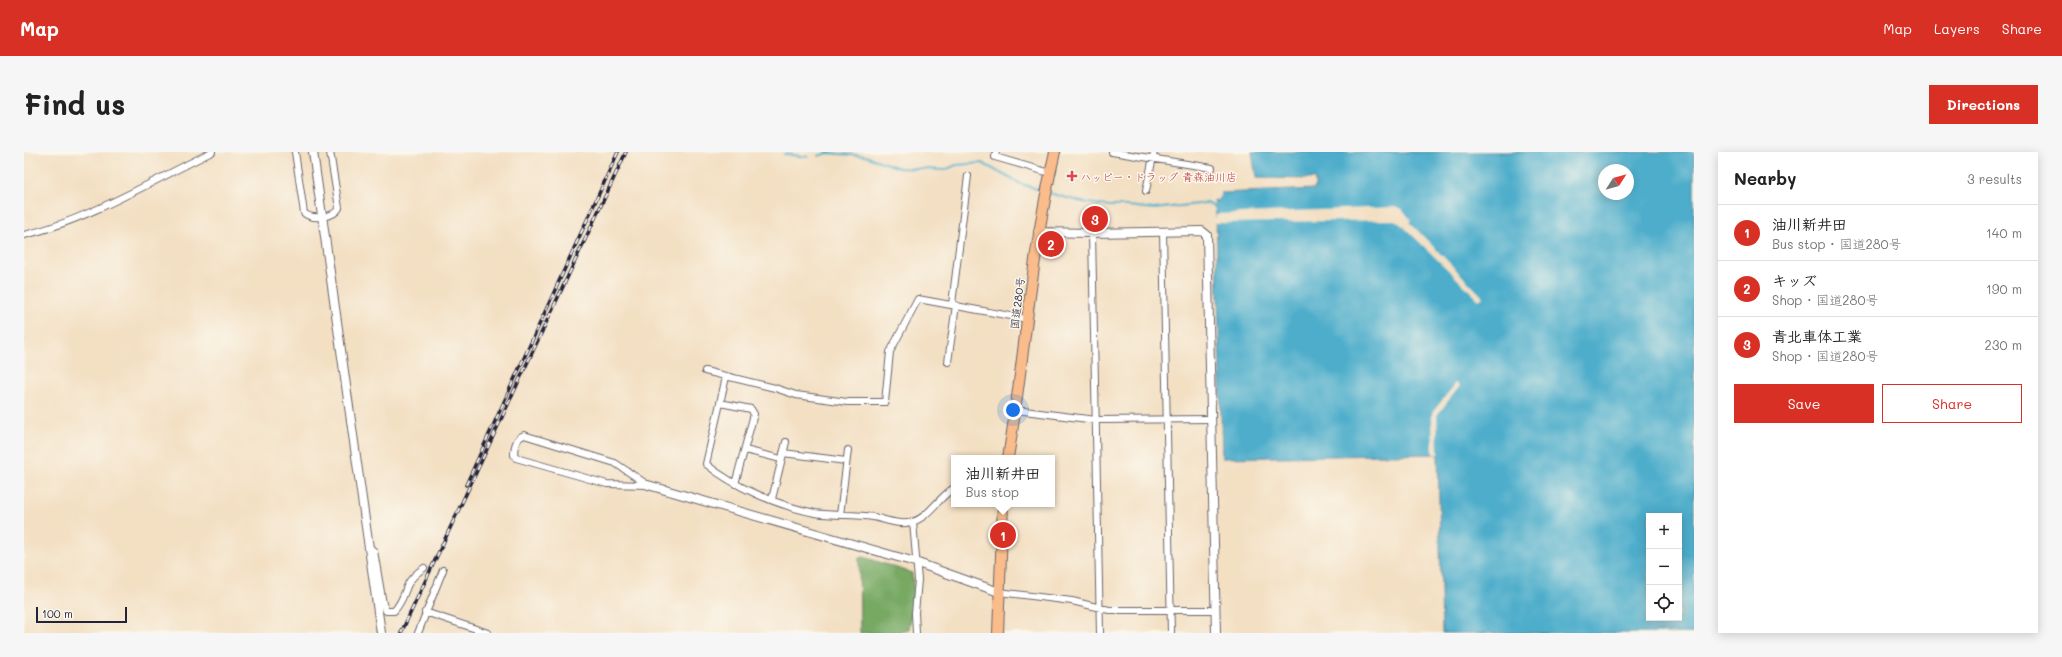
<!DOCTYPE html>
<meta charset="utf-8">
<style>
:root{--surface:#fff;--page:#f6f6f6;--text:#222;--muted:#767676;--line:#e0e0e0;--accent:#d93025}
body{margin:0;font-family:Mali,"Klee One",sans-serif;background:var(--page);color:var(--text)}
.controls{position:absolute;right:12px;bottom:12px;display:grid;overflow:hidden;border-radius:0px;box-shadow:0 2px 10px #0003}
.controls button{width:36px;height:36px;display:grid;place-items:center;padding:0;border:0;border-bottom:1px solid var(--line);background:var(--surface);color:var(--text);font:20px sans-serif}
.compass{position:absolute;left:1574px;top:12px;width:36px;height:36px;border-radius:50%;background:var(--surface);box-shadow:0 2px 10px #0003;rotate:54deg}
.scale{position:absolute;left:12px;bottom:10px;width:91px;box-sizing:border-box;padding-left:4px;border:2px solid #22223b;border-top:0;font-size:11px;line-height:14px;white-space:nowrap;color:#22223b;-webkit-text-stroke:3px #fbf7ec;paint-order:stroke}
.you{position:absolute;left:989px;top:258px;width:14px;height:14px;margin:-10px;border:3px solid #fff;border-radius:50%;background:#1a73e8;box-shadow:0 0 0 6px #1a73e833}
.badge{display:grid;place-items:center;width:26px;height:26px;border-radius:50%;background:var(--accent);color:#fff;font-size:13px;font-weight:700}
.pin{position:absolute;translate:-50% -50%;border:2px solid #fff;box-shadow:0 1px 4px #0006}
.popup{position:absolute;left:927px;top:303px;width:104px;height:52px;box-sizing:border-box;display:grid;place-content:center;border-radius:0px;background:var(--surface);filter:drop-shadow(0 1px 3px #0005);font-size:13px;white-space:nowrap;color:var(--muted)}
.popup b{font-size:15px;color:var(--text)}
.popup::after{content:'';position:absolute;left:50%;top:100%;margin-left:-8px;border:8px solid transparent;border-top-color:var(--surface)}
.list{margin:0;padding:0;list-style:none}
h2{display:flex;justify-content:space-between;align-items:center;height:52px;margin:0;padding:0 16px;font-size:17px}
h2 small{font-size:13px;font-weight:400;color:var(--muted)}
.list li{display:grid;grid-template-columns:26px 1fr auto;gap:12px;align-items:center;box-sizing:border-box;height:56px;padding:0 16px;border-top:1px solid var(--line)}
.list b{display:block;font-size:15px;white-space:nowrap}
.list p{margin:0;font-size:13px;white-space:nowrap;color:var(--muted)}
.list em{font-size:13px;font-style:normal;color:var(--muted)}
.actions{display:flex;gap:8px;padding:12px 16px}
.actions a{flex:1;padding:9px 0;border:1px solid var(--accent);border-radius:0px;text-align:center;font-size:14px;color:var(--accent)}
.actions .main{background:var(--accent);color:#fff}
.icon{flex:none;width:22px;height:22px;fill:none;stroke:currentColor;stroke-width:2;stroke-linecap:round;stroke-linejoin:round}
.map{position:relative;flex:none;width:1670px;height:481px;overflow:hidden;border-radius:0px}
header{display:flex;align-items:center;gap:24px;box-sizing:border-box;height:56px;padding:0 20px;background:var(--accent);color:#fff}
header strong{font-size:19px}
nav{display:flex;gap:22px;margin-inline-start:auto;font-size:14px}
.intro{display:flex;align-items:center;justify-content:space-between;box-sizing:border-box;height:96px;padding:0 24px}
h1{margin:0;font-size:28px}
.button{padding:10px 18px;border-radius:0px;background:var(--accent);color:#fff;font-size:14px;font-weight:700}
main{display:flex;gap:24px;padding:0 24px}
aside{flex:1;background:var(--surface);border-radius:0px;box-shadow:0 2px 10px #0003}
.map>svg:first-child{display:block}
.forest{fill:#77a964;stroke:#4c6650}
.water{fill:#4dadcb;stroke:#386883;fill-rule:evenodd}
.pier{fill:#f3dfc2}
.lines{fill:none;stroke-linecap:round;stroke-linejoin:round}
.stream{stroke:#4dadcb;stroke-width:2}
.minor-casing{stroke:#6b646a;stroke-width:8}
.tertiary-casing{stroke:#6b646a;stroke-width:10}
.trunk-casing{stroke:#6b646a;stroke-width:12}
.minor{stroke:#fff;stroke-width:6}
.tertiary{stroke:#fff;stroke-width:8}
.trunk{stroke:#f9bc8a;stroke-width:10}
.rail-casing{stroke:#22223b;stroke-width:3.5}
.rail{stroke:#fbf7ec;stroke-width:2;stroke-dasharray:6;stroke-linecap:butt}
.health-dot{fill:#e0444e;stroke:#fbf7ec;stroke-width:1.5}
.labels{text-anchor:middle;dominant-baseline:central;stroke-width:3;stroke-linejoin:round;paint-order:stroke}
.health-label{font-size:11px;fill:#be3a42;stroke:#fbf7ec;text-anchor:start}
.street-label{font-size:11px;fill:#22223b;stroke:#fbf7ec}
</style>
<header>
<strong>Map</strong>
<nav><a>Map</a><a>Layers</a><a>Share</a></nav>
</header>
<div class="intro"><h1>Find us</h1><a class="button">Directions</a></div>
<main>
<div class="map">
<svg width="1670" height="481" viewBox="0 0 1670 481">
<rect width="100%" height="100%" fill="#fbf7ec"/>
<filter id="ink" filterUnits="userSpaceOnUse"><feTurbulence type="fractalNoise" baseFrequency=".025" numOctaves="2"/><feDisplacementMap in="SourceGraphic" scale="8" xChannelSelector="R" yChannelSelector="G"/><feConvolveMatrix kernelMatrix="1 2 1 2 8 2 1 2 1" color-interpolation-filters="sRGB"/></filter>
<filter id="wash" filterUnits="userSpaceOnUse"><feTurbulence type="fractalNoise" baseFrequency=".012" numOctaves="4" result="noise"/><feDisplacementMap in="SourceGraphic" scale="16" xChannelSelector="R" yChannelSelector="G"/><feGaussianBlur stdDeviation="0.9" result="paint"/><feColorMatrix in="noise" values="0 0 0 0 0 0 0 0 0 0 0 0 0 0 0 0 0 1.4 0 .05"/><feComposite in="paint" operator="in"/></filter>
<g filter="url(#wash)">
<rect width="100%" height="100%" fill="#f3dfc2"/>
<path class="forest" d="M 840,405 L 888,421 L 890,444 L 885,477 L 872,481 L 836,481 L 835,406 Z"/>
<path class="water" d="M 1228,0 L 1670,0 L 1670,481 L 1418,481 L 1414,302 L 1198,306 L 1192,62 L 1190,48 L 1195,49 L 1197,41 L 1291,37 L 1291,27 L 1232,26 ZM 1580,18 L 1604,18 L 1604,42 L 1580,42 ZM 1625,364 L 1655,364 L 1655,466 L 1625,466 Z"/>
<path class="pier" d="M 1373,55 L 1379,58 L 1387,68 L 1385,70 L 1459,145 L 1455,148 L 1380,75 L 1371,68 L 1192,71 L 1192,62 Z
M 1432,231 L 1436,234 L 1413,263 L 1414,302 L 1409,302 L 1408,261 Z"/>
<g class="lines">
<path class="stream" d="M 760,2 L 784,5
M 794,4 L 804,1 L 841,4 L 875,16 L 921,18 L 932,13 L 958,11 L 995,31 L 1019,39
M 1025,41 L 1058,50 L 1084,54 L 1105,54 L 1130,57 L 1183,51 L 1191,55"/>
</g>
</g>
<g filter="url(#ink)">
<g class="lines">
<defs>
<path id="minor" d="M 271,0 L 280,61 C 288,68 310,66 315,56 L 306,0
M 972,0 L 971,5 L 1026,21
M 1088,0 L 1188,16
M 1122,39 L 1130,0
M 1139,79 L 1147,481
M 1068,81 L 1076,481
M 0,83 C 62,69 130,28 188,0
M 928,152 L 944,24
M 924,210 L 932,153
M 681,219 L 751,236 L 772,243 L 823,250 L 861,250 L 866,200 L 894,147 L 1003,167
M 702,225 L 682,312 C 710,335 755,354 791,361 C 810,364 830,362 849,365 C 860,367 876,374 888,370 C 904,366 915,345 930,336
M 696,251 L 727,257 L 730,262 L 711,332
M 992,258 L 1072,268 L 1187,267
M 500,283 L 591,311 L 624,333 L 583,332 L 492,306 L 490,303 C 490,294 492,286 500,283 Z
M 721,298 L 757,307
M 759,301 L 822,309
M 748,347 L 762,290
M 816,363 L 824,298
M 889,370 L 894,428 L 891,461 L 892,481
M 345,395 L 350,399 L 359,452 L 362,459 L 370,459 C 386,441 376,432 400,416
M 975,440 L 1048,449 L 1085,458 L 1192,458
M 401,460 L 464,481
M 394,481 L 419,418"/>
<path id="tertiary" d="M 289,0 L 357,481
M 1014,80 L 1068,81 L 1178,79 L 1183,83 L 1192,481
M 624,333 L 891,410 L 975,440"/>
<path id="trunk" d="M 984,306 C 1001,204 1007,101 1031,0
M 974,481 L 979,352"/>
</defs>
<use href="#minor" class="minor-casing"/>
<use href="#tertiary" class="tertiary-casing"/>
<use href="#trunk" class="trunk-casing"/>
<use href="#minor" class="minor"/>
<use href="#tertiary" class="tertiary"/>
<use href="#trunk" class="trunk"/>
<defs>
<path id="rail" d="M 442,333 L 594,0
M 377,481 L 602,0"/>
</defs>
<use href="#rail" class="rail-casing"/>
<use href="#rail" class="rail"/>
</g>
</g>
<path class="health-dot" d="M1046 18h4v4h4v4h-4v4h-4v-4h-4v-4h4z"/>
<g class="labels">
<g class="health-label">
<text x="1056" y="24">ハッピー・ドラッグ 青森油川店</text>
</g>
<g class="street-label">
<text transform="translate(993 151) rotate(-83)">国道280号</text>
</g>
</g>
</svg>
<div class="controls">
<button>+</button>
<button>−</button>
<button><svg class="icon" aria-label="locate" viewBox="0 0 24 24"><circle cx="12" cy="12" r="6"/><path d="M12 2v4M12 18v4M2 12h4M18 12h4"/></svg></button>
</div>
<svg class="compass" viewBox="-18 -18 36 36"><path d="M0-13l5 13h-10z" fill="#e53935"/><path d="M0 13l5-13h-10z" fill="#767676"/></svg>
<div class="scale">100 m</div>
<div class="you"></div>
<div class="pin badge" style="left:979px;top:383px">1</div>
<div class="popup"><b>油川新井田</b>Bus stop</div>
<div class="pin badge" style="left:1027px;top:92px">2</div>
<div class="pin badge" style="left:1071px;top:67px">3</div>
</div>
<aside>
<h2>Nearby<small>3 results</small></h2>
<ul class="list">
<li><span class="badge">1</span><div><b>油川新井田</b><p>Bus stop · 国道280号</p></div><em>140 m</em></li>
<li><span class="badge">2</span><div><b>キッズ</b><p>Shop · 国道280号</p></div><em>190 m</em></li>
<li><span class="badge">3</span><div><b>青北車体工業</b><p>Shop · 国道280号</p></div><em>230 m</em></li>
</ul>
<div class="actions"><a class="main">Save</a><a>Share</a></div>
</aside>
</main>
